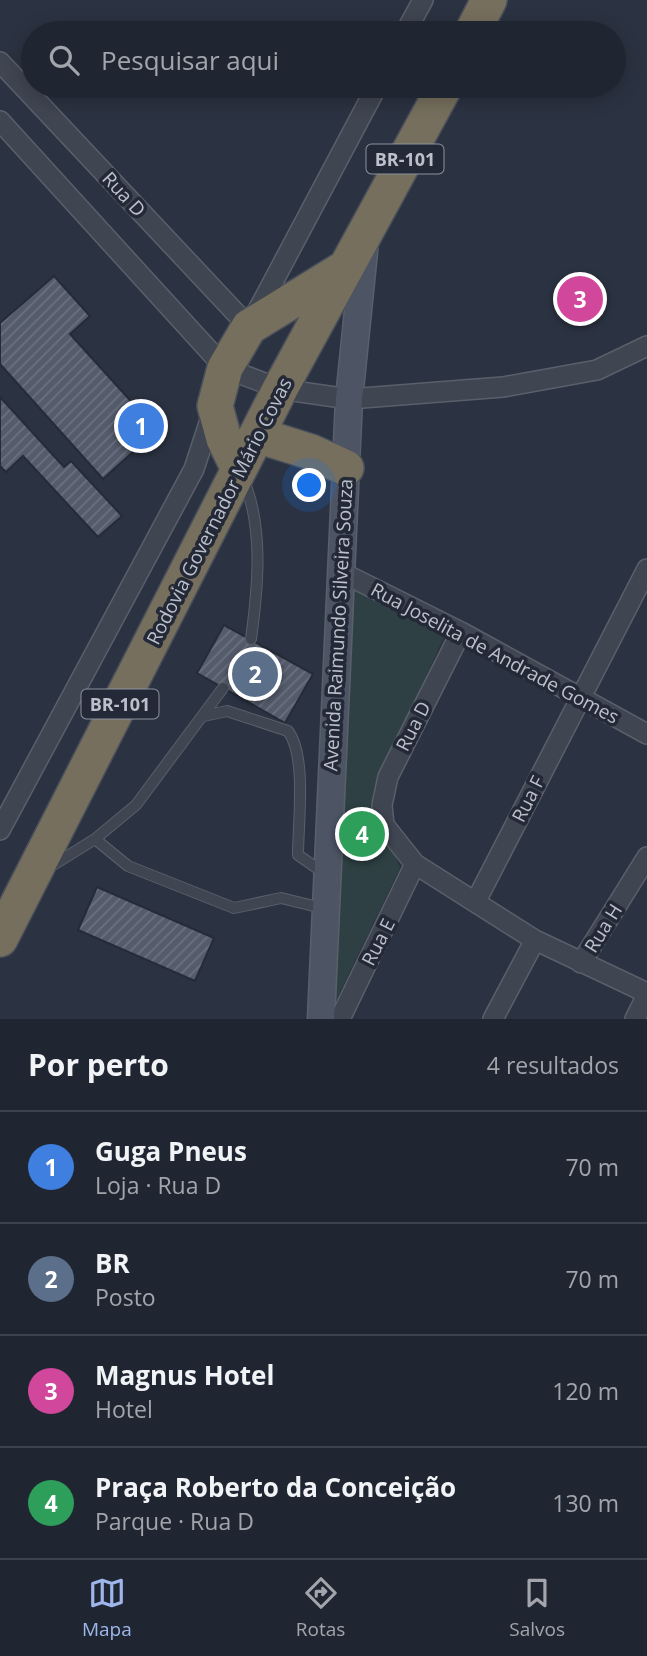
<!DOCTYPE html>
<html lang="pt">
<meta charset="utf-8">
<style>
:root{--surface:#202631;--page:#282e39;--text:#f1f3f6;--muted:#a2a5ab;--line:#3d434d;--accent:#9fb6ed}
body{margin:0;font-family:"Open Sans",sans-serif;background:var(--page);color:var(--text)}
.you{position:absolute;left:310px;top:486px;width:24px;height:24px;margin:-18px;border:5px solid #fff;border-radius:50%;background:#1a73e8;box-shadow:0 0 0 10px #1a73e833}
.badge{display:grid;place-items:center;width:46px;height:46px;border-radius:50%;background:var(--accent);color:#fff;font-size:23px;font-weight:700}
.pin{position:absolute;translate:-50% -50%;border:4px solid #fff;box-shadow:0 2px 7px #0006}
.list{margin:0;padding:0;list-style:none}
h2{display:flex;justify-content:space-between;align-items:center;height:91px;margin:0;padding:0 28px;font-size:30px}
h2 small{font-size:23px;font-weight:400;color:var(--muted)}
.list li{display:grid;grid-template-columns:46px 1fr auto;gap:21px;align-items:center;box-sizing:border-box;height:112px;padding:0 28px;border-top:2px solid var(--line)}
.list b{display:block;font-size:26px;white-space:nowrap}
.list p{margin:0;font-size:23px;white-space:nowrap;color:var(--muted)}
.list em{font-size:23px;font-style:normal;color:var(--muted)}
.icon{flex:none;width:38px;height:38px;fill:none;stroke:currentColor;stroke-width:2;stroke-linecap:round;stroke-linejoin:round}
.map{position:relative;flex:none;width:647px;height:1019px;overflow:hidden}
.search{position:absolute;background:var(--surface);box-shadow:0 4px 18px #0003;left:21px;right:21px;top:21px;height:77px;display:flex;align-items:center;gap:18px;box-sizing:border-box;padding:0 24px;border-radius:38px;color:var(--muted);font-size:26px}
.sheet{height:539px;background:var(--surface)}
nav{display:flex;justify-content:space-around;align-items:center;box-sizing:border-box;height:98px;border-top:2px solid var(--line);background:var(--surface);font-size:19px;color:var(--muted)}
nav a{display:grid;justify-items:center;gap:4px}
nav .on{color:var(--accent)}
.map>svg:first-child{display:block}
.green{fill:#2e4043}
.building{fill:url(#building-hatch);stroke:#252b38;stroke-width:2}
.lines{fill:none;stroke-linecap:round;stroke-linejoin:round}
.lane-casing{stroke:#5a606b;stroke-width:12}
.street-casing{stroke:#5a606b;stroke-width:22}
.secondary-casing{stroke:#5a606b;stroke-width:29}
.highway-casing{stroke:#494f5b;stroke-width:38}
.lane{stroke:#3f4551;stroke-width:10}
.street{stroke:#3f4551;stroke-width:19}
.secondary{stroke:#4d5464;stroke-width:26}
.highway{stroke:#766f5d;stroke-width:35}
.labels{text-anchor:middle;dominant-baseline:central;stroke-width:7;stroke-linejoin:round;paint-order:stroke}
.shield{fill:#232937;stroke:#8e939f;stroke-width:2}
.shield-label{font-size:18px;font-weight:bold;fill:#bcc0cb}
.street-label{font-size:19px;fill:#bcc0cb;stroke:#232937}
</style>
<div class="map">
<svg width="647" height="1019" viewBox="0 0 647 1019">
<defs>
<pattern id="building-hatch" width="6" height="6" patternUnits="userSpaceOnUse" patternTransform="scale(1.75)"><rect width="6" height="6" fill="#545b6b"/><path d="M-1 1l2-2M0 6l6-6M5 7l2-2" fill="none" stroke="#6b717f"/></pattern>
</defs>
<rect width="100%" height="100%" fill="#2b3241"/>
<path class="green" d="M 356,586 L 448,627 L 372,800 L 400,868 L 327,1019 L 323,1019 Z"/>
<path class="building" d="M 54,276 L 90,316 L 70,334 L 157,430 L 103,479 L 0,364 L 0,323 Z
M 0,397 L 64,467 L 71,461 L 122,516 L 98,537 L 23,456 L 6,472 L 0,466 Z
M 224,625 L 313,674 L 285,723 L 197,673 Z
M 97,887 L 214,938 L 195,981 L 78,930 Z"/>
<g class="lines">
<defs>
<path id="lane" d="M 243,478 C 264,528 258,587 251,639
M 204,716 L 227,711 L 288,731 C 307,756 298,823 298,855 L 324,873
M 95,839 L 128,866 L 234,908 L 281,898 L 326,909
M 50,867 L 95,839 L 136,805 L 223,688"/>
<path id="street" d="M 405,33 L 423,0
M 0,62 L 249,327 L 377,86
M 0,121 L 225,368 L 280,389 L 349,399 L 503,387 L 597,370 L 647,346
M 343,573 L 461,632 L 647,734
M 461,632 L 388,777 L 382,805 L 384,825 L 415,864 L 535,940 L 647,993
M 0,830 L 194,469 L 213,411
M 476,901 L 647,569
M 581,963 L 647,857
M 340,1019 L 415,864
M 493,1019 L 535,940
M 635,1019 L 647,995"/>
<path id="secondary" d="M 321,1019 L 349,399 L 365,242"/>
<path id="highway" d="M 472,33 L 489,0
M 257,435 L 311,452 L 346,468
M 239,469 L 224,439 L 215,406 L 225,368 L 249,327 L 345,268
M 0,939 L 280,389 L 445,86"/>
</defs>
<use href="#lane" class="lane-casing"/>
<use href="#street" class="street-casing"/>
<use href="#secondary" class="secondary-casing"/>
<use href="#highway" class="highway-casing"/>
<use href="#lane" class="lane"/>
<use href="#street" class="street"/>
<use href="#secondary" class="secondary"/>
<use href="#highway" class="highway"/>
</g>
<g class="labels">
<g class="shield">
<rect x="366.5" y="144.5" width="77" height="29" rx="5"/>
<rect x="81.5" y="689.5" width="77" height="29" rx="5"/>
</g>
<g class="shield-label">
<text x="405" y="159">BR-101</text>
<text x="120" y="704">BR-101</text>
</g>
<g class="street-label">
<text transform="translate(124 194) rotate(47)">Rua D</text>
<text transform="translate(219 511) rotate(-63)">Rodovia Governador Mário Covas</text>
<text transform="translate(338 625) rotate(-87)">Avenida Raimundo Silveira Souza</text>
<text transform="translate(495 653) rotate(28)">Rua Joselita de Andrade Gomes</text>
<text transform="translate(413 726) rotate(-63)">Rua D</text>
<text transform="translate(528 799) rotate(-63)">Rua F</text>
<text transform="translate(603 928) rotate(-58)">Rua H</text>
<text transform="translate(378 942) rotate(-63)">Rua E</text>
</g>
</g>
</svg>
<div class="you"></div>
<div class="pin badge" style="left:141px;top:426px;background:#3f7fe0">1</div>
<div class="pin badge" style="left:255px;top:674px;background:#5c6f8a">2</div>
<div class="pin badge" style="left:580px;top:299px;background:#d1479c">3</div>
<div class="pin badge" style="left:362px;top:834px;background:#2e9e5b">4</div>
<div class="search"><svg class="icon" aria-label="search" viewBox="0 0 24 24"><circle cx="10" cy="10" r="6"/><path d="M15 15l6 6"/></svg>Pesquisar aqui</div>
</div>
<section class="sheet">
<h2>Por perto<small>4 resultados</small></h2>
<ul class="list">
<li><span class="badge" style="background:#3f7fe0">1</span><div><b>Guga Pneus</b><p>Loja · Rua D</p></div><em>70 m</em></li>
<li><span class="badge" style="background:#5c6f8a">2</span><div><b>BR</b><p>Posto</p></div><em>70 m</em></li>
<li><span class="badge" style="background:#d1479c">3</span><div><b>Magnus Hotel</b><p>Hotel</p></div><em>120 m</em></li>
<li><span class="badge" style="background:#2e9e5b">4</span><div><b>Praça Roberto da Conceição</b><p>Parque · Rua D</p></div><em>130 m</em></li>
</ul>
</section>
<nav>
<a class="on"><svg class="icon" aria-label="map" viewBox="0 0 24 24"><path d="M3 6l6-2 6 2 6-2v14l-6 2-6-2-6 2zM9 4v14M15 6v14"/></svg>Mapa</a>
<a><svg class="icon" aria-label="directions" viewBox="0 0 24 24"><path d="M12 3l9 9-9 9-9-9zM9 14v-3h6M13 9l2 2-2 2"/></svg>Rotas</a>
<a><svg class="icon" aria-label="saved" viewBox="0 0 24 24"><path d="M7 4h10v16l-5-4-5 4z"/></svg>Salvos</a>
</nav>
